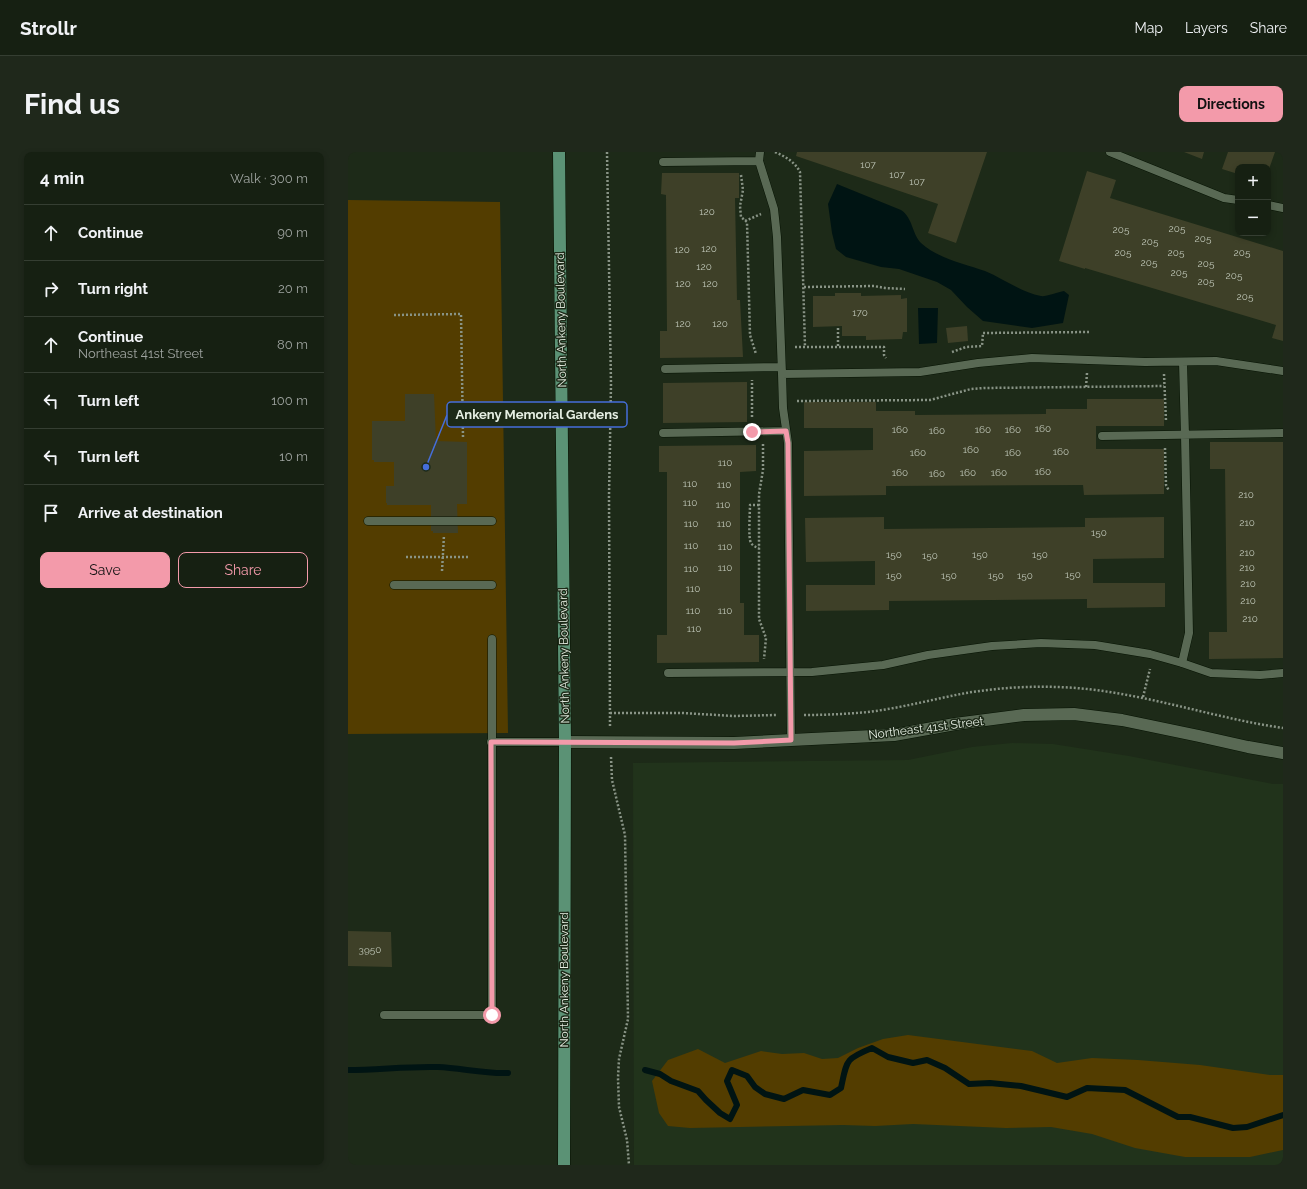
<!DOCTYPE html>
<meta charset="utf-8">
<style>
:root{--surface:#162012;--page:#1f281b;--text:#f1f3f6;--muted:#9ea39f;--line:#353e32;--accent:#f39aaa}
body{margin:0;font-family:Raleway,sans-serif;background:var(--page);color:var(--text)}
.controls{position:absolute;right:12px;top:12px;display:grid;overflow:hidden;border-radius:8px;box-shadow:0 2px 6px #0003}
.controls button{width:36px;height:36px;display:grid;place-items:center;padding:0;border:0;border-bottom:1px solid var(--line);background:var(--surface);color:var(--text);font:20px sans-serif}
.stop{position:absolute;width:12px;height:12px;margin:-9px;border:3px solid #f39aaa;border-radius:50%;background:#fff}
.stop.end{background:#f39aaa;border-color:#fff;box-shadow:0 1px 4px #0008}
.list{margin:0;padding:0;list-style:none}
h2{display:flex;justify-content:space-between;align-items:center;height:52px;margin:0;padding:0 16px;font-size:17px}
h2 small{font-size:13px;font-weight:400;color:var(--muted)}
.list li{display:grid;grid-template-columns:26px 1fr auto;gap:12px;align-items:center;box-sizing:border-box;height:56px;padding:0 16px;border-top:1px solid var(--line)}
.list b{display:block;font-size:15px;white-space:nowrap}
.list p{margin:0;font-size:13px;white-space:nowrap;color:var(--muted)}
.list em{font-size:13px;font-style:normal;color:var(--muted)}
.actions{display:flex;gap:8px;padding:12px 16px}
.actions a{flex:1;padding:9px 0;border:1px solid var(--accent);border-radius:8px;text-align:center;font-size:14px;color:var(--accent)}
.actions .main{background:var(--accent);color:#111}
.icon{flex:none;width:22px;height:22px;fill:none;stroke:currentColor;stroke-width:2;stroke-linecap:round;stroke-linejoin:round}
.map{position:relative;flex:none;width:935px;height:1013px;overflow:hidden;border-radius:8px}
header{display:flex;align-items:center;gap:24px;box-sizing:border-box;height:56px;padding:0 20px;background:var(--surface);border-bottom:1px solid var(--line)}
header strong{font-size:19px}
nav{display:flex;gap:22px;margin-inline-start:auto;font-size:14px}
.intro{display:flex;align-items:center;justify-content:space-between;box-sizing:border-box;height:96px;padding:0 24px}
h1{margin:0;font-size:28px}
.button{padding:10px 18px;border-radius:8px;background:var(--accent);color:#111;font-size:14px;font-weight:700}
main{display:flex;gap:24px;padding:0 24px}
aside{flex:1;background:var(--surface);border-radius:8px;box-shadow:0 2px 6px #0003}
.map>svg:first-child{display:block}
.built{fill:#21331b}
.green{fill:#533d00}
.water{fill:#001413}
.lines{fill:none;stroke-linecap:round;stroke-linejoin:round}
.stream{stroke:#001413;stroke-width:6}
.building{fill:#3e4028}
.service-casing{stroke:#061303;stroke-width:9}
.minor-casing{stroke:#061303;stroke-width:13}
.primary-casing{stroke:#061303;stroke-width:13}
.path{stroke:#899486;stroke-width:2.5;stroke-dasharray:2 2;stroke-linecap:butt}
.service{stroke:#596954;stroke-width:8}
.minor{stroke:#596954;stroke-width:12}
.primary{stroke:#5b9275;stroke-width:12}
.route{stroke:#f39aaa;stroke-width:5}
.labels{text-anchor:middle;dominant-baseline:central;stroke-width:3;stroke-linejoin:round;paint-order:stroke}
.number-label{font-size:10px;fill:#bcc3b4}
.street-label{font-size:12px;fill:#e6efe3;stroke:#1d2a18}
.leader{fill:none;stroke:#456eda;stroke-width:1.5}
.callout-dot{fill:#456eda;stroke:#1d2a18;stroke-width:1.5}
.callout{fill:#1d2a18;stroke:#456eda;stroke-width:1.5}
.callout-label{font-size:13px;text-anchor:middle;font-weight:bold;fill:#e6efe3}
</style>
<header>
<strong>Strollr</strong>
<nav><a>Map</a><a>Layers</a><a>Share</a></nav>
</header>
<div class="intro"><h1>Find us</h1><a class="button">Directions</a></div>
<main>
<aside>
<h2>4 min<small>Walk · 300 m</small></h2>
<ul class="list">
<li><svg class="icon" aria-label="ahead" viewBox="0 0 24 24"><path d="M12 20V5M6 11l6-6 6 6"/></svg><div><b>Continue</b></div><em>90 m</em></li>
<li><svg class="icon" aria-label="right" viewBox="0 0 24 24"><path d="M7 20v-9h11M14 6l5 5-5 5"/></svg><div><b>Turn right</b></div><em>20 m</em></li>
<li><svg class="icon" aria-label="ahead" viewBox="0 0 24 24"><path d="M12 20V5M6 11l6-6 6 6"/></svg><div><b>Continue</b><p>Northeast 41st Street</p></div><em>80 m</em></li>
<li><svg class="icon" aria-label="left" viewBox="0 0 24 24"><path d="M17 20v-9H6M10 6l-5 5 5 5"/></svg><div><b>Turn left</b></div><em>100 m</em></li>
<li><svg class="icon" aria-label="left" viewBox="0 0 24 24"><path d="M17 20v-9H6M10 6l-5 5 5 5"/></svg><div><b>Turn left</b></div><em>10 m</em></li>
<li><svg class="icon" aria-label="arrive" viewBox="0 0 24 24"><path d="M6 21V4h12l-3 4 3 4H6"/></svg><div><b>Arrive at destination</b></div></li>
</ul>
<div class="actions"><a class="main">Save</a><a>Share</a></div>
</aside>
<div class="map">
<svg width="935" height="1013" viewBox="0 0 935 1013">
<rect width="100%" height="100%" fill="#1d2a18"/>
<path class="built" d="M 664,591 L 705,592 L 781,604 L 925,632 L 935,632 L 935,1013 L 286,1013 L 285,611 L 560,608 L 624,595 Z"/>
<path class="green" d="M 0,48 L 152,50 L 160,581 L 0,582 Z
M 560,883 L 684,899 L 709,911 L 744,906 L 790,908 L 852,913 L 922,923 L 935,923 L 935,998 L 902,1005 L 837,1005 L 787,996 L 744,982 L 703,975 L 658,976 L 565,972 L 527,974 L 495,973 L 342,976 L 320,974 L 311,961 L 304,929 L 320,908 L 350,897 L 377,911 L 413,899 L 434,902 L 456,901 L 474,907 L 490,906 L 510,896 L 535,887 Z"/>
<path class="water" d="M 489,32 L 553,58 C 565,66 564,82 573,91 C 589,106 617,112 637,119 C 656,127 673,140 693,144 C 697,145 710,140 716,139 L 721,143 L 715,171 L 684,176 L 635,169 L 619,155 L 603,138 L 589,130 L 551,117 L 533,115 L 498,105 L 488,97 L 484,81 L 480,52 Z
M 570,156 L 590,156 L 589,191 L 571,192 Z"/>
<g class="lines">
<path class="stream" d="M 0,918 C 30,918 60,914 90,915 C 113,916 137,922 160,921
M 297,918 L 312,922 L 323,929 L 350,939 L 358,948 L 372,961 L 382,967 L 389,953 L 379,929 L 384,918 L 399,924 L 407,935 L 417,942 L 436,947 L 455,938 L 482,943 L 493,936 C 499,908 497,907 524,896 L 540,905 L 565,911 L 579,908 L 597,916 L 621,932 L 642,931 L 673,934 L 719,945 L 739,936 L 777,938 L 830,965 L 842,965 L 885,976 L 899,975 L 935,963"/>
</g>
<path class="building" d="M 449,0 L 639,0 L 608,91 L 580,81 L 590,52 L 448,4 Z
M 836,0 L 856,0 L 854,7 Z
M 880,0 L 927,0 L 920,20 L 920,15 L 890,15 L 890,22 L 874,17 Z
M 739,19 L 768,28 L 762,46 L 935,99 L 935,189 L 924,186 L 928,173 L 737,116 L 737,117 L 711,109 Z
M 314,21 L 391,21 L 391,46 L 387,46 L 389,148 L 392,148 L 395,205 L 312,206 L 312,179 L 319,179 L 318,43 L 313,42 Z
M 487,141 L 513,141 L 513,144 L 553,143 L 553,147 L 559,146 L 559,180 L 555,180 L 554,187 L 518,188 L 518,184 L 494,184 L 494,174 L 465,175 L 465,144 L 487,144 Z
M 619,174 L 620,189 L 600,191 L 598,176 Z
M 399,230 L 399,270 L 315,271 L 315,231 Z
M 57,242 L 86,242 L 88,289 L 119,290 L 119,352 L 109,352 L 110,381 L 85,381 L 85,379 L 83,379 L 83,353 L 39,353 L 39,351 L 38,351 L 38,334 L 46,334 L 46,310 L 26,310 L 26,308 L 24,308 L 24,269 L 57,269 Z
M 739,247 L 816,247 L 816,274 L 748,274 L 748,297 L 816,297 L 816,342 L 736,343 L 735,333 L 538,334 L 538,343 L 456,344 L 456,299 L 525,298 L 525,276 L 456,276 L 456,250 L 528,250 L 528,259 L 567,259 L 567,263 L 698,262 L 698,257 L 739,257 Z
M 862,290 L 935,290 L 935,506 L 861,507 L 861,480 L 879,480 L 877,317 L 862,317 Z
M 408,293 L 408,319 L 392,320 L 392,451 L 396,451 L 396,483 L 411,483 L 411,510 L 309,511 L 309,483 L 319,483 L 319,320 L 311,320 L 311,294 Z
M 536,365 L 536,377 L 737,375 L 737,366 L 816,365 L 816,406 L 745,407 L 745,431 L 817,431 L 817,455 L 739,456 L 739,447 L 541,449 L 541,458 L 458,459 L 458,433 L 527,433 L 527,409 L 458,410 L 457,366 Z
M 0,779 L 43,780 L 44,815 L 0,814 Z"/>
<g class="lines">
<defs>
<path id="service" d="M 412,0 L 411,9 L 426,57 L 429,85 L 434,222 L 435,256 L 440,291 L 443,588
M 762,0 L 876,46 L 890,48
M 315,10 L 411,9
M 920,53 L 935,56
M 317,217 L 433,215
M 434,222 L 572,220 L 630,211 L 684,206 L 797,210 L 868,209 L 935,219
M 315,281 L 438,279
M 754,284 L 935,281
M 20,369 L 144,369
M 46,433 L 144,433
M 834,511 L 841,481 L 837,283 L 835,210
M 320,521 L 464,520 L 535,513 L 580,503 L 644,494 L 693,491 L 747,493 L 802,502 L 834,511 L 863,521 L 912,523 L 935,521
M 143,590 L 217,590
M 36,863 L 144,863 L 144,487"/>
<path id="minor" d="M 217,590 L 386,591 L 443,588 L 546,583 L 607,572 L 676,563 L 726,562 L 774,568 L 851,584 L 900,595 L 935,601"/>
<path id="primary" d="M 211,0 L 217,590 L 216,1013"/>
</defs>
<use href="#service" class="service-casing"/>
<use href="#minor" class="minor-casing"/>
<use href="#primary" class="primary-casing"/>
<path class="path" d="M 259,0 L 263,232 L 261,344 L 262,574
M 427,0 C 438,5 447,10 452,20 L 457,195
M 393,23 L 395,38 L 392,54 L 393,65 L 399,70 L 402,183 L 408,202
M 397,69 L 413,62
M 456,135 L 526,134 L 537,136 L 557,137
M 46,163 L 113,162 L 115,285
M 490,176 L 490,195
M 447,195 L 536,195 L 536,203 L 538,206
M 604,200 L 618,195 L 634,194 L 635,181 L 741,180
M 816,222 L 818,269
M 738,235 L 739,221
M 449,249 L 582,248 L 623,237 L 636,236 L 816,234
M 404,265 L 404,228
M 415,292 L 415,318 L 411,342 L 411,467 L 418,486 L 416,507
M 817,296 L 818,333 L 821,339
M 411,353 L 402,353 C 402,361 400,386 403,391 C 405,394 408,395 411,396
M 58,405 L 121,405
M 94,419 L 96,383
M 795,545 L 802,517
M 262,561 L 334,561 L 386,564 L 429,563
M 456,563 C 478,563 499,562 520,560 C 553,556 586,547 618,541 C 648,536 679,534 709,535 C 786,537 859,565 935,576
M 263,605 L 264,628 L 277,683 L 280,867 L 271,907 L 270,926 L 271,955 L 279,988 L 281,1013"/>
<use href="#service" class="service"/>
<use href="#minor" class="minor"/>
<use href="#primary" class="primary"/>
</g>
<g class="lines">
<path class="route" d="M 144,863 L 143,590 L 386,591 L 443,588 L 440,291 L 438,279 L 404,280"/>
</g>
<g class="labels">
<g class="number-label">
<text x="520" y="12">107</text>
<text x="549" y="22">107</text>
<text x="569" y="29">107</text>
<text x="359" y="59">120</text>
<text x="829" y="76">205</text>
<text x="773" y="77">205</text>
<text x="855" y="86">205</text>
<text x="802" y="89">205</text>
<text x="361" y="96">120</text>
<text x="334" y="97">120</text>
<text x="775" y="100">205</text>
<text x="828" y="100">205</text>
<text x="894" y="100">205</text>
<text x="801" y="110">205</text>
<text x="858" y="111">205</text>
<text x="356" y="114">120</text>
<text x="831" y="120">205</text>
<text x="886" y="123">205</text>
<text x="858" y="129">205</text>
<text x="335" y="131">120</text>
<text x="362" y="131">120</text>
<text x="897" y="144">205</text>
<text x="512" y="160">170</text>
<text x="335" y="171">120</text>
<text x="372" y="171">120</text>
<text x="695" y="276">160</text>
<text x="552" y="277">160</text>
<text x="635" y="277">160</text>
<text x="665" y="277">160</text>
<text x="589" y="278">160</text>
<text x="623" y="297">160</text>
<text x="713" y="299">160</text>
<text x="570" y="300">160</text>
<text x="665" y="300">160</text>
<text x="377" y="310">110</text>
<text x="695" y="319">160</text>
<text x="552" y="320">160</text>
<text x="620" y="320">160</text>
<text x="651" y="320">160</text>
<text x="589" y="321">160</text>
<text x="342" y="331">110</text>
<text x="376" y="332">110</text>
<text x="898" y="342">210</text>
<text x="342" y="350">110</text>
<text x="375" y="352">110</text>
<text x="899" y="370">210</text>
<text x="343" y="371">110</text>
<text x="376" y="371">110</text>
<text x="751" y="380">150</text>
<text x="343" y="393">110</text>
<text x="377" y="394">110</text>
<text x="899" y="400">210</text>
<text x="546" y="402">150</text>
<text x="632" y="402">150</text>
<text x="692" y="402">150</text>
<text x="582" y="403">150</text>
<text x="377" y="415">110</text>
<text x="899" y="415">210</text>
<text x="343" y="416">110</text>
<text x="725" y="422">150</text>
<text x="546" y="423">150</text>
<text x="601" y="423">150</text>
<text x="648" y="423">150</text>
<text x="677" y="423">150</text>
<text x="900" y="431">210</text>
<text x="345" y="436">110</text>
<text x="900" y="448">210</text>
<text x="345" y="458">110</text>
<text x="377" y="458">110</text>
<text x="902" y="466">210</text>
<text x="346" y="476">110</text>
<text x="22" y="797">3950</text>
</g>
<g class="street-label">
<text transform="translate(213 168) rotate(-91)">North Ankeny Boulevard</text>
<text transform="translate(216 504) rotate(-91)">North Ankeny Boulevard</text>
<text transform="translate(578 576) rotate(-7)">Northeast 41st Street</text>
<text transform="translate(216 828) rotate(-90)">North Ankeny Boulevard</text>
</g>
</g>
<path class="leader" d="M78 315L99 263"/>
<circle class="callout-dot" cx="78" cy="315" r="4"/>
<rect class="callout" x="99" y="250" width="180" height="25" rx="4"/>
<g class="callout-label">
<text x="189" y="267">Ankeny Memorial Gardens</text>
</g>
</svg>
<div class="controls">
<button>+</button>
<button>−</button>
</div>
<div class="stop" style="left:144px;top:863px"></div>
<div class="stop end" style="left:404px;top:280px"></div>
</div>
</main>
